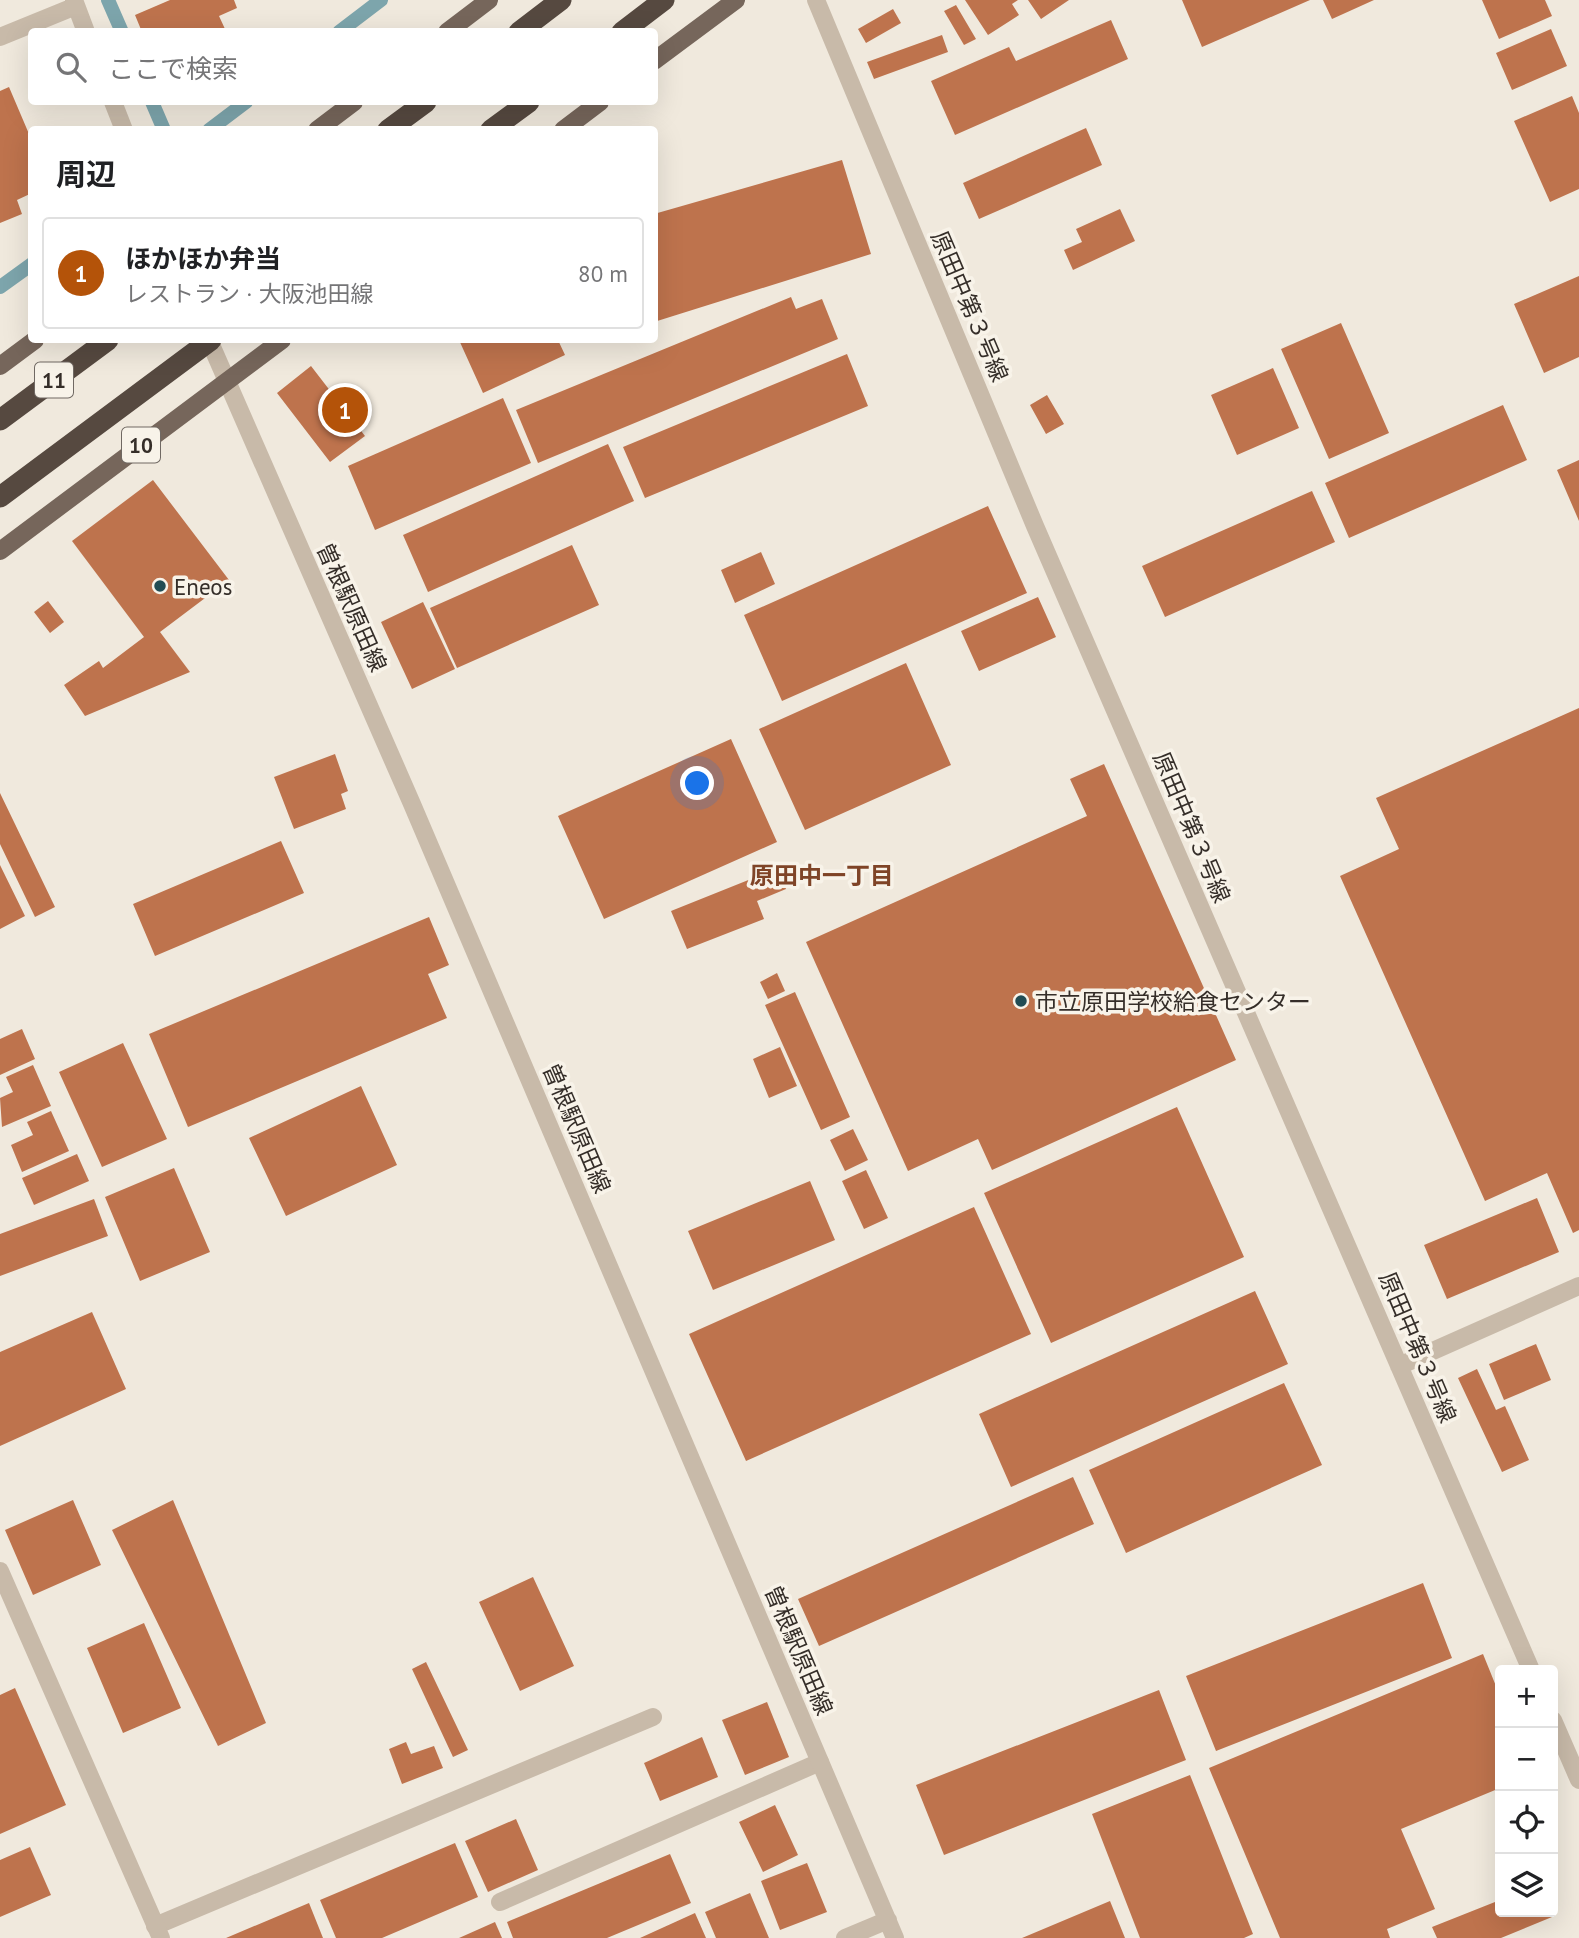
<!DOCTYPE html>
<html lang="ja">
<meta charset="utf-8">
<style>
:root{--surface:#fff;--page:#f6f6f6;--text:#202124;--muted:#757577;--line:#e0e0e0;--accent:#b45309}
body{margin:0;font-family:"PT Sans","Noto Sans JP",sans-serif;background:var(--page);color:var(--text)}
.controls{position:absolute;right:21px;bottom:21px;display:grid;overflow:hidden;border-radius:7px;box-shadow:0 7px 28px #0002}
.controls button{width:63px;height:63px;display:grid;place-items:center;padding:0;border:0;border-bottom:2px solid var(--line);background:var(--surface);color:var(--text);font:35px sans-serif}
.you{position:absolute;left:698px;top:784px;width:24px;height:24px;margin:-18px;border:5px solid #fff;border-radius:50%;background:#1a73e8;box-shadow:0 0 0 10px #1a73e833}
.badge{display:grid;place-items:center;width:46px;height:46px;border-radius:50%;background:var(--accent);color:#fff;font-size:23px;font-weight:700}
.pin{position:absolute;translate:-50% -50%;border:4px solid #fff;box-shadow:0 2px 7px #0006}
.list{margin:0;padding:0;list-style:none}
h2{display:flex;justify-content:space-between;align-items:center;height:91px;margin:0;padding:0 28px;font-size:30px}
h2 small{font-size:23px;font-weight:400;color:var(--muted)}
.list li{display:grid;grid-template-columns:46px 1fr auto;gap:21px;align-items:center;box-sizing:border-box;height:112px;margin:0 14px 14px;padding:0 14px;border:2px solid var(--line);border-radius:7px}
.list b{display:block;font-size:26px;white-space:nowrap}
.list p{margin:0;font-size:23px;white-space:nowrap;color:var(--muted)}
.list em{font-size:23px;font-style:normal;color:var(--muted)}
.icon{flex:none;width:38px;height:38px;fill:none;stroke:currentColor;stroke-width:2;stroke-linecap:round;stroke-linejoin:round}
.map{position:relative;flex:none;width:1579px;height:1938px;overflow:hidden}
.search{position:absolute;background:var(--surface);box-shadow:0 7px 28px #0002;left:28px;top:28px;width:630px;height:77px;display:flex;align-items:center;gap:18px;box-sizing:border-box;padding:0 24px;border-radius:7px;color:var(--muted);font-size:26px}
.panel{position:absolute;background:var(--surface);box-shadow:0 7px 28px #0002;left:28px;top:126px;width:630px;height:217px;border-radius:7px}
.map>svg:first-child{display:block}
.lines{fill:none;stroke-linecap:round;stroke-linejoin:round}
.stream{stroke:#7da5ac;stroke-width:14}
.building{fill:#be734d}
.lane{stroke:#c8baa9;stroke-width:18}
.street{stroke:#c8baa9;stroke-width:18}
.primary{stroke:#76665b;stroke-width:18}
.highway{stroke:#564940;stroke-width:21}
.highway-bridge{stroke:#564940;stroke-width:21}
.poi-dot{fill:#214c54;stroke:#f8f3e9;stroke-width:2.5}
.labels{text-anchor:middle;dominant-baseline:central;stroke-width:7;stroke-linejoin:round;paint-order:stroke}
.shield{fill:#f8f3e9;stroke:#706963;stroke-width:2}
.shield-label{font-size:21px;font-weight:bold;fill:#352e29}
.street-label{font-size:23px;fill:#352e29;stroke:#f8f3e9}
.poi-label{font-size:23px;fill:#352e29;stroke:#f8f3e9;text-anchor:start}
.neighbourhood-label{font-size:24px;font-weight:bold;fill:#7f4427;stroke:#f8f3e9}
</style>
<div class="map">
<svg width="1579" height="1938" viewBox="0 0 1579 1938">
<rect width="100%" height="100%" fill="#f0e9dd"/>
<g class="lines">
<path class="stream" d="M 108,0 L 122,32
M 339,32 L 381,0
M 152,102 L 164,130
M 209,130 L 246,102
M 0,287 L 32,264"/>
</g>
<path class="building" d="M 170,0 L 234,0 L 237,8 L 219,16 L 225,29 L 219,32 L 142,32 L 135,15 Z
M 965,0 L 1018,0 L 1012,4 L 1019,15 L 988,35 Z
M 1028,0 L 1069,0 L 1041,19 Z
M 1182,0 L 1310,0 L 1202,47 Z
M 1323,0 L 1374,0 L 1332,19 Z
M 1482,0 L 1545,0 L 1552,16 L 1499,39 Z
M 956,5 L 976,39 L 964,45 L 944,11 Z
M 893,9 L 901,23 L 866,43 L 858,29 Z
M 1111,20 L 1128,59 L 955,135 L 931,81 L 1009,47 L 1016,61 Z
M 1551,29 L 1567,66 L 1512,90 L 1496,53 Z
M 942,35 L 948,52 L 874,79 L 867,62 Z
M 9,87 L 32,141 L 32,193 L 17,200 L 22,214 L 0,223 L 0,91 Z
M 1572,96 L 1579,113 L 1579,189 L 1550,202 L 1514,121 Z
M 1086,128 L 1102,165 L 979,219 L 963,183 Z
M 842,160 L 871,254 L 654,322 L 654,214 Z
M 1120,209 L 1135,241 L 1073,270 L 1064,250 L 1082,242 L 1076,229 Z
M 1579,276 L 1579,357 L 1544,373 L 1514,304 Z
M 791,297 L 796,309 L 822,299 L 838,339 L 538,463 L 516,410 Z
M 1341,323 L 1389,433 L 1329,459 L 1281,349 Z
M 459,340 L 558,340 L 565,355 L 483,393 Z
M 847,354 L 868,406 L 645,498 L 623,447 Z
M 311,366 L 365,436 L 330,462 L 277,393 Z
M 1273,368 L 1299,428 L 1237,455 L 1211,395 Z
M 1047,395 L 1064,424 L 1046,434 L 1030,405 Z
M 503,398 L 531,463 L 375,530 L 348,466 Z
M 1503,405 L 1527,460 L 1349,538 L 1325,483 Z
M 608,444 L 634,501 L 428,592 L 403,535 Z
M 1579,460 L 1579,521 L 1557,470 Z
M 153,480 L 229,580 L 160,632 L 190,672 L 85,716 L 64,685 L 99,661 L 103,668 L 144,637 L 72,541 Z
M 1312,491 L 1335,542 L 1165,617 L 1142,566 Z
M 988,506 L 1027,593 L 782,701 L 744,615 Z
M 572,545 L 599,605 L 457,668 L 430,608 Z
M 761,552 L 775,584 L 735,603 L 721,570 Z
M 1038,597 L 1056,637 L 979,671 L 961,631 Z
M 48,601 L 64,622 L 50,633 L 34,612 Z
M 423,602 L 455,669 L 412,689 L 381,622 Z
M 906,663 L 951,765 L 805,830 L 759,729 Z
M 1579,708 L 1579,1230 L 1573,1233 L 1547,1173 L 1485,1201 L 1340,876 L 1399,849 L 1376,798 Z
M 731,739 L 777,842 L 604,919 L 558,816 Z
M 335,754 L 348,791 L 341,794 L 346,809 L 294,829 L 274,777 Z
M 1104,764 L 1236,1060 L 992,1170 L 978,1139 L 908,1171 L 806,942 L 1087,816 L 1070,779 Z
M 0,793 L 55,907 L 35,917 L 0,844 Z
M 281,841 L 304,893 L 155,956 L 133,904 Z
M 0,865 L 25,916 L 0,929 Z
M 778,868 L 786,889 L 757,901 L 764,919 L 687,949 L 671,911 Z
M 429,917 L 449,965 L 428,974 L 447,1018 L 188,1127 L 149,1034 Z
M 777,973 L 785,991 L 768,999 L 760,982 Z
M 795,992 L 850,1117 L 821,1130 L 765,1005 Z
M 22,1029 L 35,1059 L 0,1075 L 0,1039 Z
M 123,1043 L 167,1139 L 102,1167 L 59,1072 Z
M 780,1047 L 797,1086 L 769,1098 L 753,1059 Z
M 33,1065 L 51,1106 L 2,1127 L 0,1098 L 13,1092 L 6,1077 Z
M 361,1086 L 397,1165 L 286,1216 L 249,1138 Z
M 1177,1107 L 1244,1257 L 1051,1343 L 984,1193 Z
M 51,1111 L 69,1151 L 22,1172 L 11,1145 L 33,1135 L 27,1122 Z
M 853,1129 L 868,1160 L 845,1171 L 830,1140 Z
M 77,1154 L 89,1181 L 34,1205 L 22,1178 Z
M 174,1168 L 210,1252 L 140,1281 L 105,1197 Z
M 866,1170 L 888,1218 L 864,1229 L 842,1181 Z
M 810,1181 L 835,1240 L 713,1290 L 688,1231 Z
M 1537,1198 L 1559,1252 L 1447,1299 L 1424,1245 Z
M 94,1199 L 108,1236 L 0,1276 L 0,1234 Z
M 974,1207 L 1031,1334 L 746,1461 L 689,1334 Z
M 1255,1291 L 1288,1364 L 1011,1487 L 979,1414 Z
M 92,1312 L 126,1389 L 0,1446 L 0,1352 Z
M 1536,1344 L 1551,1380 L 1504,1400 L 1489,1364 Z
M 1477,1369 L 1496,1410 L 1505,1406 L 1529,1460 L 1502,1472 L 1458,1378 Z
M 1284,1383 L 1322,1465 L 1126,1553 L 1089,1470 Z
M 1073,1477 L 1094,1524 L 819,1646 L 798,1599 Z
M 73,1500 L 101,1565 L 33,1595 L 5,1530 Z
M 173,1500 L 266,1723 L 218,1746 L 112,1530 Z
M 533,1577 L 574,1666 L 520,1691 L 479,1602 Z
M 1423,1583 L 1452,1658 L 1216,1751 L 1186,1676 Z
M 144,1623 L 181,1708 L 123,1733 L 87,1648 Z
M 1483,1654 L 1500,1696 L 1500,1788 L 1401,1829 L 1435,1909 L 1387,1929 L 1390,1938 L 1280,1938 L 1209,1768 Z
M 426,1662 L 468,1750 L 453,1757 L 412,1669 Z
M 15,1688 L 66,1805 L 0,1834 L 0,1695 Z
M 1159,1690 L 1186,1760 L 944,1855 L 916,1785 Z
M 767,1702 L 789,1757 L 745,1775 L 722,1720 Z
M 702,1737 L 718,1777 L 660,1801 L 644,1763 Z
M 406,1742 L 411,1754 L 434,1746 L 443,1768 L 402,1784 L 389,1749 Z
M 1190,1775 L 1253,1934 L 1244,1938 L 1140,1938 L 1092,1814 Z
M 775,1805 L 798,1855 L 763,1872 L 739,1822 Z
M 516,1819 L 538,1870 L 488,1892 L 465,1841 Z
M 455,1843 L 478,1897 L 382,1938 L 336,1938 L 320,1900 Z
M 30,1847 L 51,1895 L 0,1917 L 0,1860 Z
M 670,1854 L 691,1903 L 607,1938 L 513,1938 L 507,1922 Z
M 807,1863 L 827,1912 L 780,1930 L 761,1881 Z
M 750,1893 L 769,1938 L 716,1938 L 705,1912 Z
M 1500,1900 L 1500,1912 L 1550,1912 L 1552,1917 L 1501,1938 L 1437,1938 L 1432,1927 Z
M 1110,1901 L 1125,1938 L 1022,1938 Z
M 309,1903 L 323,1938 L 226,1938 Z
M 695,1913 L 706,1938 L 640,1938 Z
M 495,1922 L 502,1938 L 459,1938 Z"/>
<g class="lines">
<path class="lane" d="M 500,1902 L 820,1762
M 155,1926 L 653,1717"/>
<path class="street" d="M 74,0 L 86,32
M 816,0 L 1035,526 L 1531,1670
M 0,37 L 76,6
M 113,102 L 124,130
M 209,340 L 412,804 L 895,1938
M 1399,1366 L 1579,1286
M 0,1571 L 161,1938
M 1553,1720 L 1579,1780
M 845,1938 L 888,1920"/>
<path class="primary" d="M 447,32 L 489,0
M 654,61 L 736,0
M 317,130 L 354,102
M 563,130 L 600,102
M 0,366 L 35,340
M 0,551 L 282,340"/>
<path class="highway" d="M 519,32 L 561,0
M 622,32 L 664,0
M 388,130 L 426,102
M 491,130 L 529,102
M 0,420 L 108,340"/>
<path class="highway-bridge" d="M 0,497 L 211,340"/>
</g>
<g class="poi-dot">
<circle cx="160" cy="586" r="7"/>
<circle cx="1021" cy="1001" r="7"/>
</g>
<g class="labels">
<g class="shield">
<rect x="35" y="362.5" width="38" height="35" rx="5"/>
<rect x="122" y="427.5" width="38" height="35" rx="5"/>
</g>
<g class="shield-label">
<text x="54" y="380">11</text>
<text x="141" y="445">10</text>
</g>
<g class="street-label">
<text transform="translate(970 306) rotate(67)">原田中第３号線</text>
<text transform="translate(352 607) rotate(66)">曽根駅原田線</text>
<text transform="translate(1192 827) rotate(67)">原田中第３号線</text>
<text transform="translate(577 1128) rotate(67)">曽根駅原田線</text>
<text transform="translate(1418 1347) rotate(67)">原田中第３号線</text>
<text transform="translate(799 1650) rotate(67)">曽根駅原田線</text>
</g>
<g class="poi-label">
<text x="174" y="586">Eneos</text>
<text x="1035" y="1001">市立原田学校給食センター</text>
</g>
<g class="neighbourhood-label">
<text x="822" y="875">原田中一丁目</text>
</g>
</g>
</svg>
<div class="controls">
<button>+</button>
<button>−</button>
<button><svg class="icon" aria-label="locate" viewBox="0 0 24 24"><circle cx="12" cy="12" r="6"/><path d="M12 2v4M12 18v4M2 12h4M18 12h4"/></svg></button>
<button><svg class="icon" aria-label="layers" viewBox="0 0 24 24"><path d="M12 4l9 5-9 5-9-5zM3 14l9 5 9-5"/></svg></button>
</div>
<div class="you"></div>
<div class="pin badge" style="left:345px;top:410px">1</div>
<div class="search"><svg class="icon" aria-label="search" viewBox="0 0 24 24"><circle cx="10" cy="10" r="6"/><path d="M15 15l6 6"/></svg>ここで検索</div>
<section class="panel">
<h2>周辺<small></small></h2>
<ul class="list">
<li><span class="badge">1</span><div><b>ほかほか弁当</b><p>レストラン · 大阪池田線</p></div><em>80 m</em></li>
</ul>
</section>
</div>
